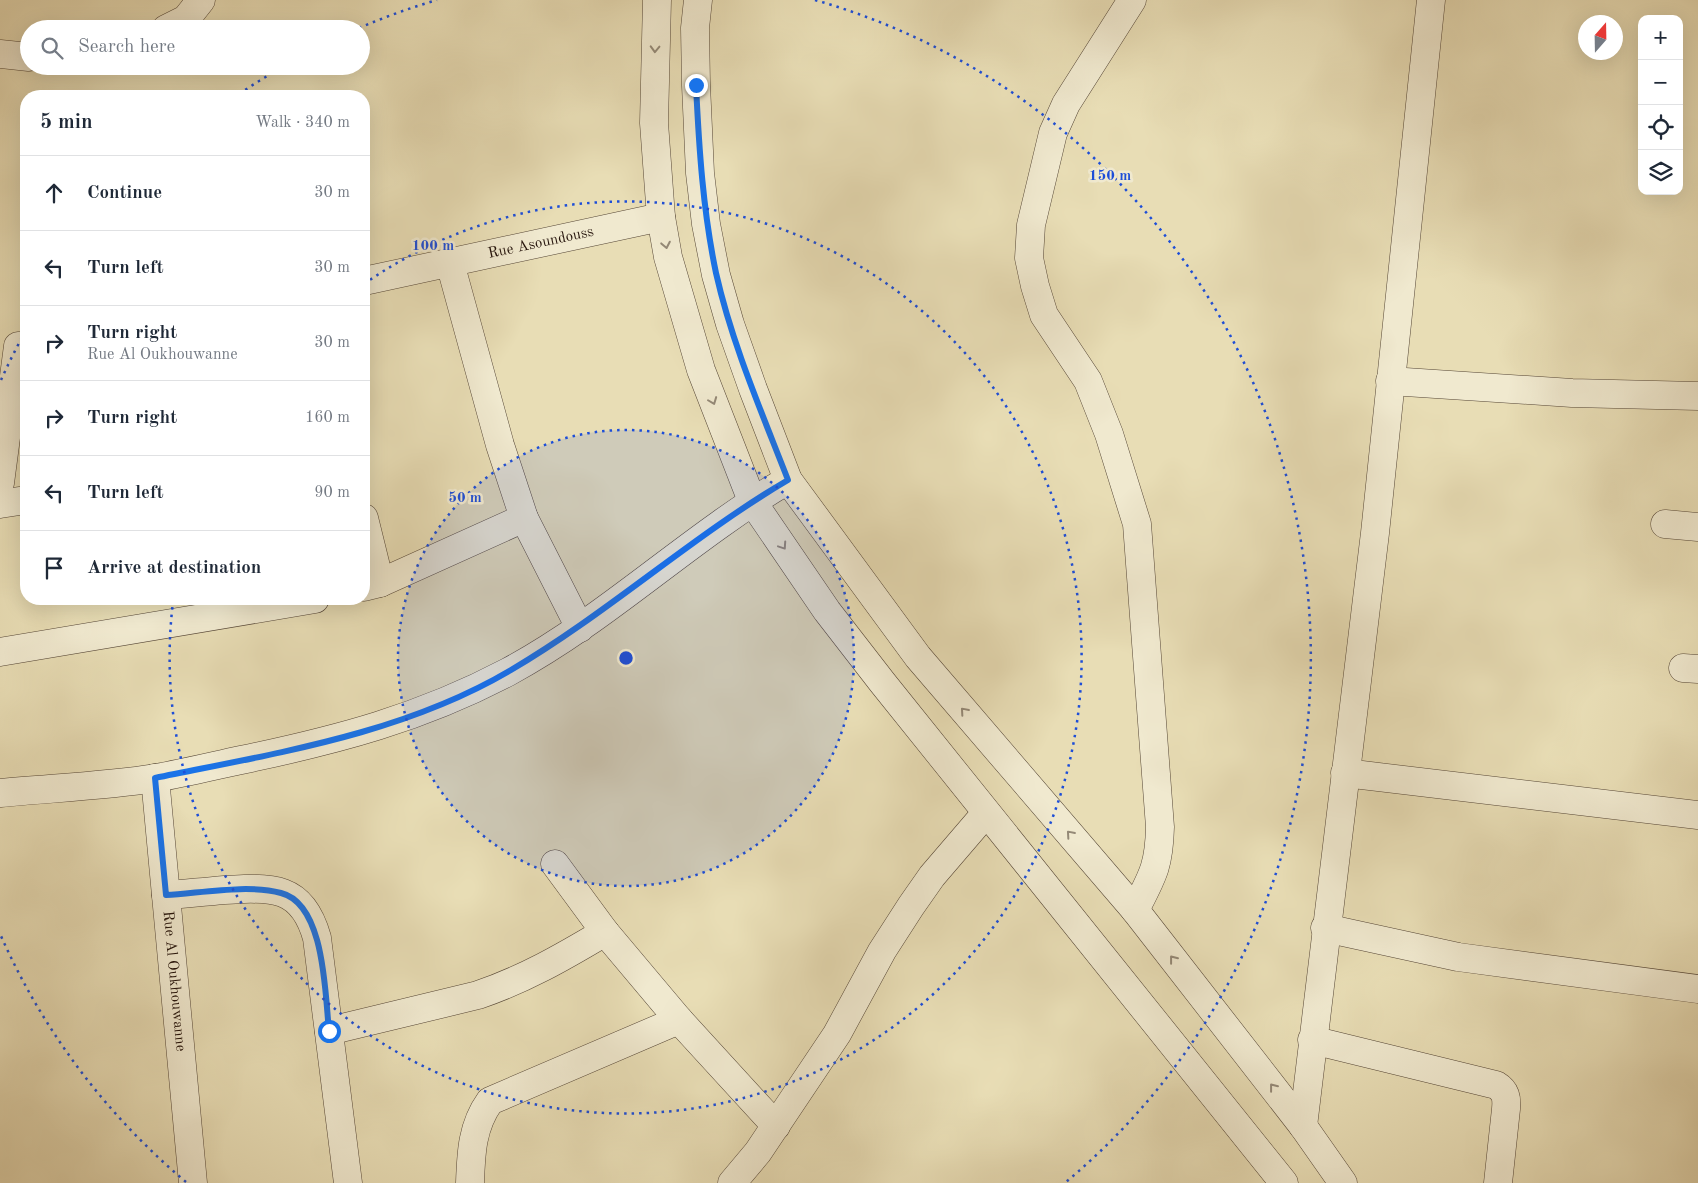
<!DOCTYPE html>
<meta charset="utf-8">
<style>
:root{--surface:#fff;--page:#f6f6f7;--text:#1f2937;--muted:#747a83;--line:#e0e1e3}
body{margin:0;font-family:"Old Standard TT",serif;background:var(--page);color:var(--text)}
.controls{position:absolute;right:15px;top:15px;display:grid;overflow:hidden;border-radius:10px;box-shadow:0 5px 20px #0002}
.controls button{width:45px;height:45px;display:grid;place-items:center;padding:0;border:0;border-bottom:1px solid var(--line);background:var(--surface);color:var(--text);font:25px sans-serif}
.compass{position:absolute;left:1578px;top:15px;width:45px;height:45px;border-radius:50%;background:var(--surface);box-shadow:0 5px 20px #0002;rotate:20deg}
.stop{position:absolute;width:15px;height:15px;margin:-11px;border:4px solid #1a73e8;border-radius:50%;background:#fff}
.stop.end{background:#1a73e8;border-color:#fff;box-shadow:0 1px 5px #0008}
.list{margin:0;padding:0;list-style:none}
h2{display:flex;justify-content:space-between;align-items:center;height:65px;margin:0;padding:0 20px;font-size:21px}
h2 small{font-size:16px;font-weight:400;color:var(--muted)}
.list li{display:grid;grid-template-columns:32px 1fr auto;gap:15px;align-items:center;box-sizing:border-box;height:75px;padding:0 20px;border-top:1px solid var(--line)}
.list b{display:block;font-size:19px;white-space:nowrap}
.list p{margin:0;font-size:16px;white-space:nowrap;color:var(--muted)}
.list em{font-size:16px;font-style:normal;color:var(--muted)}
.icon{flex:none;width:28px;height:28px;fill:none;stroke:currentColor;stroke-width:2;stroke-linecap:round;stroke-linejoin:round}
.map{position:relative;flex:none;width:1698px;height:1183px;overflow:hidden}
.search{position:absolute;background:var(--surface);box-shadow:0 5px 20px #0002;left:20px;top:20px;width:350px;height:55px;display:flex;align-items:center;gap:12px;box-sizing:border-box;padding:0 18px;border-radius:28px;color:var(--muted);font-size:19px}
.panel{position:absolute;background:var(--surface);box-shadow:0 5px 20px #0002;left:20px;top:90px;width:350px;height:515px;border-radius:20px}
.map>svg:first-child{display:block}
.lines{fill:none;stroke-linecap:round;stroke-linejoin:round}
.minor-casing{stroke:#554636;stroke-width:29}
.minor{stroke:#f0e9cf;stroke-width:28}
.oneway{stroke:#948977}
.route{stroke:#1a73e8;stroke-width:6}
.ring{fill:none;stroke:#1d4ed8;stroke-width:2.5;stroke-dasharray:2.5 5}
.labels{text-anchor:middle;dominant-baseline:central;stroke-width:5;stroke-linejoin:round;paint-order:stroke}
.street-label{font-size:15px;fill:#24130b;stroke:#f0e9cf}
.centre{fill:#1d4ed8;stroke:#f0e9cf;stroke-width:2.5}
.ring-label{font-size:15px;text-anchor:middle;font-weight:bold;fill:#1d4ed8;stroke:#f0e9cf;stroke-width:5;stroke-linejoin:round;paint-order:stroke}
</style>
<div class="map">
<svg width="1698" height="1183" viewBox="0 0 1698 1183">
<rect width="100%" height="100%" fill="#e8ddb5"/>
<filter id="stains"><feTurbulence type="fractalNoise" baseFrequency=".004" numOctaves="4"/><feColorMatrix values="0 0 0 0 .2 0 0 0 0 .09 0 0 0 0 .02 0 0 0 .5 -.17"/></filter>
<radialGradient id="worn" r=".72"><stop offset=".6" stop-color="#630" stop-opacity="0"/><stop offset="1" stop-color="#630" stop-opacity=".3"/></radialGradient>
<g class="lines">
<defs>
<g id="minor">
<path d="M 657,0 L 654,123 L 661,217 L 668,257 L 701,370 L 752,501 L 827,611 L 882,682 L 1284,1183"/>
<path d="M 698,0 L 695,28 L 696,85 L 700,173 L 706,224 L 716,275 L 730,324 L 753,389 L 788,480 L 918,657 L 1135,910 L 1303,1126 L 1343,1183"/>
<path d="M 1132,0 L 1066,104 L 1053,133 L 1031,225 L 1029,258 L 1035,286 L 1044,315 L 1088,381 L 1109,434 L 1137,524 L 1160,827 C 1159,866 1153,875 1135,910"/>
<path d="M 166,29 L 186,19 L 201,0"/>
<path d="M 0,54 L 29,57"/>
<path d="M 450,263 L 500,445 L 524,518 L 580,628"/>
<path id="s1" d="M 364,281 L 661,217"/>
<path d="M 1390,381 L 1572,393 L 1698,396"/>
<path d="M 0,483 L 18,346"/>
<path d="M 0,504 L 26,500"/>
<path d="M 364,518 L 380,583"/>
<path d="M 1665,524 L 1698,527"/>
<path d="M 364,587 L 380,583 L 524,518"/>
<path d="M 0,652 L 315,599"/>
<path d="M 1683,668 L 1698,669"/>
<path d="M 1345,773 L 1698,815"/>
<path id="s2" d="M 155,778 L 193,1183"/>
<path d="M 0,793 C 52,788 105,786 156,778 C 184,773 213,766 241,760 C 337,740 421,718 508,672 C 608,618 690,537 788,480"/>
<path d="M 555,864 L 605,932 L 679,1020 L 776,1126"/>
<path d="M 166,895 C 195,894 257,883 283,893 C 302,900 312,920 317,938 L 348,1183"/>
<path d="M 1325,928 L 1458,957 L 1698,989"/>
<path d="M 329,1031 L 478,995 C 525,979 563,957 605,932"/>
<path d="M 1312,1040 L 1496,1085 C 1506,1091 1507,1098 1506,1109 L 1498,1183"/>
<path d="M 1303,1126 L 1375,533 L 1431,0"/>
<path d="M 470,1183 C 471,1153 472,1126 490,1101 L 679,1020"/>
<path d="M 732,1183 L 758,1152 L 837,1034 L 882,951 L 911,906 L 932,876 L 986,813"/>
</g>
</defs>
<use href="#minor" class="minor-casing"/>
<use href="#minor" class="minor"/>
</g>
<defs><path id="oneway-chevron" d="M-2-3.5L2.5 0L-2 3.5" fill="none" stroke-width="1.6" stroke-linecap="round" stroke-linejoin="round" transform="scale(1.25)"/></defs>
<g class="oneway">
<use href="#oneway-chevron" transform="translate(655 49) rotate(92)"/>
<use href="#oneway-chevron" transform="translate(666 245) rotate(79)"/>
<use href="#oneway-chevron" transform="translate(713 401) rotate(69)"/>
<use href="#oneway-chevron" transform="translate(783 546) rotate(56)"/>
<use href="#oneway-chevron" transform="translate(964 711) rotate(-131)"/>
<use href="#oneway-chevron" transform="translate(1070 834) rotate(-131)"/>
<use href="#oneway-chevron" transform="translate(1173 959) rotate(-128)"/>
<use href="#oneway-chevron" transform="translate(1273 1087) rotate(-128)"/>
</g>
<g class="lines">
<path class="route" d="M 329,1031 C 325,994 325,904 281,893 C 248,884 201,893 166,895 L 155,778 C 276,753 403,734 511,670 C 608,613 691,537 788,480 C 762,413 732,344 716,273 C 703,211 699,148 696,85"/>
</g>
<circle cx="626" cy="658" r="228" fill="#1d4ed8" fill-opacity=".12"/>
<g class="ring">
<circle cx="626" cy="658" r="228"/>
<path d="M364 284A456 456 0 1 1 173 602"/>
<path d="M186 1182A684 684 0 0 1 1 936M1 380A684 684 0 0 1 25 332M239 94A684 684 0 0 1 279 69M359 28A684 684 0 0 1 437 0M815 0A684 684 0 0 1 1066 1182"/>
</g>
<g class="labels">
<g class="street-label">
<text stroke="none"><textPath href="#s1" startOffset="181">Rue Asoundouss</textPath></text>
<text stroke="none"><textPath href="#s2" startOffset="204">Rue Al Oukhouwanne</textPath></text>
</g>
</g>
<circle cx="626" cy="658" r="8" class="centre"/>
<g class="ring-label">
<text x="1110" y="180">150 m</text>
<text x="433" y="250">100 m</text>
<text x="465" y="502">50 m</text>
</g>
<rect width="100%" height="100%" filter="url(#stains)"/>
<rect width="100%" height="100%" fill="url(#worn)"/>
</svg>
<div class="controls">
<button>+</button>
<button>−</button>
<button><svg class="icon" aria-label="locate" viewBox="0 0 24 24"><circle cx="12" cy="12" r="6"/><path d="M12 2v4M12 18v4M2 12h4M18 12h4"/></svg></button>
<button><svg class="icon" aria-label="layers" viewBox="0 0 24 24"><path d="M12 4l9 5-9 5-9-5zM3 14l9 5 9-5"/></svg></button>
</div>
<svg class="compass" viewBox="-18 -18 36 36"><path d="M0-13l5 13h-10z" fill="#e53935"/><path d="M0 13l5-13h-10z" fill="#747a83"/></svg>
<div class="stop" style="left:329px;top:1031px"></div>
<div class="stop end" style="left:696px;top:85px"></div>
<div class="search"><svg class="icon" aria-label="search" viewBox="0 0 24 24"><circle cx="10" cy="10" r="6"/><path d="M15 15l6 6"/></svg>Search here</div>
<section class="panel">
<h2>5 min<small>Walk · 340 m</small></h2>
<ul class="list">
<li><svg class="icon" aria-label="ahead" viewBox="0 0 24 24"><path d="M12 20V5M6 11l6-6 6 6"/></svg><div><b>Continue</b></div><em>30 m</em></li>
<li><svg class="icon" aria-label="left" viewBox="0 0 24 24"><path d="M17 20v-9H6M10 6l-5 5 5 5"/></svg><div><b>Turn left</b></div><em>30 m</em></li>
<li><svg class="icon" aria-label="right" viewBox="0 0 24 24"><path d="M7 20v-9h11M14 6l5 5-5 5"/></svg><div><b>Turn right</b><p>Rue Al Oukhouwanne</p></div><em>30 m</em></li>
<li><svg class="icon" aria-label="right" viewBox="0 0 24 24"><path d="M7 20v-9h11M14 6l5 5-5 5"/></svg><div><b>Turn right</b></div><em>160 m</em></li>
<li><svg class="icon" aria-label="left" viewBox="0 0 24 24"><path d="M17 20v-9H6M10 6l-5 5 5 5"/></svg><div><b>Turn left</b></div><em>90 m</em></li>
<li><svg class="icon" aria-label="arrive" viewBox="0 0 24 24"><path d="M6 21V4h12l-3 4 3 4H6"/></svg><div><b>Arrive at destination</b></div></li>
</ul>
</section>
</div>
